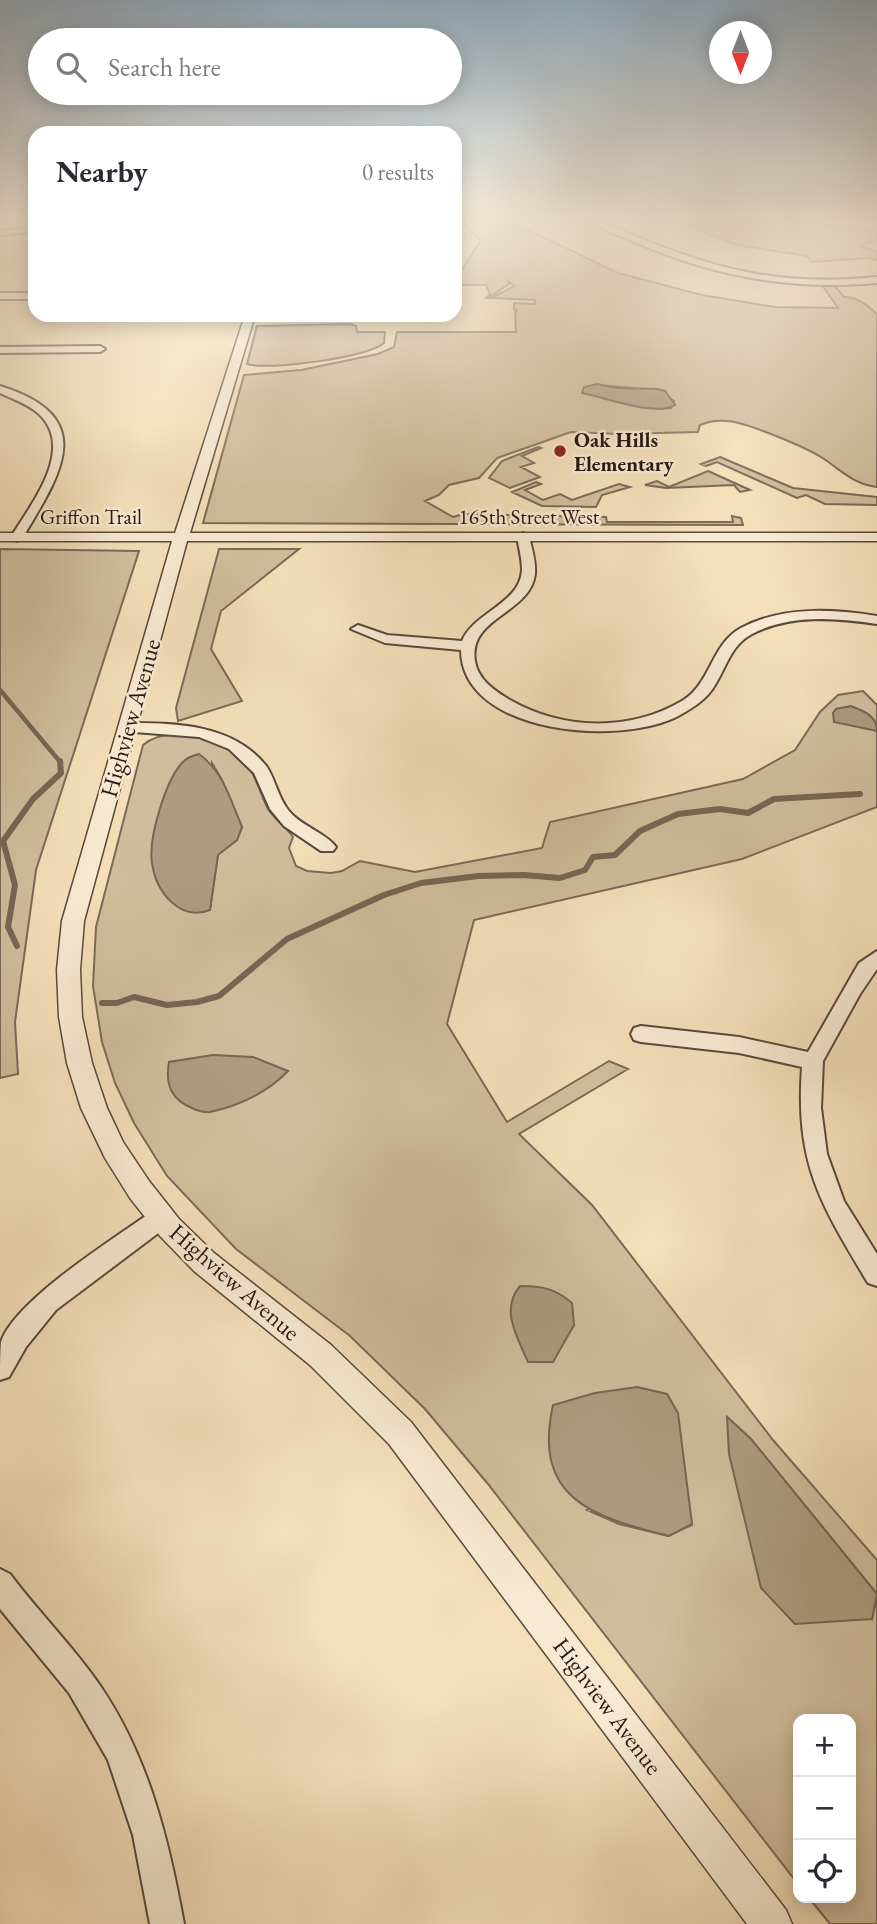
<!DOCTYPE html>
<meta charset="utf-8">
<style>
:root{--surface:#fff;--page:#f2f2f3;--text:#2b2b33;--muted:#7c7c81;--line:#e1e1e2}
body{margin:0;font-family:"EB Garamond",serif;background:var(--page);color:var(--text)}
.controls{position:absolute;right:21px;bottom:21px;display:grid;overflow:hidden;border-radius:14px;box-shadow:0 4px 18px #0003}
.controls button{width:63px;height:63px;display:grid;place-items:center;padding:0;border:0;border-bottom:2px solid var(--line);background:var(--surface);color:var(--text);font:35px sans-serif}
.compass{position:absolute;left:709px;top:21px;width:63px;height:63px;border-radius:50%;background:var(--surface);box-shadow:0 4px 18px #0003;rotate:180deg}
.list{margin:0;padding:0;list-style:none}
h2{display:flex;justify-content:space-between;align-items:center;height:91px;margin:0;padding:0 28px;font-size:30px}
h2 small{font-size:23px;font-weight:400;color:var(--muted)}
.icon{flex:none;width:38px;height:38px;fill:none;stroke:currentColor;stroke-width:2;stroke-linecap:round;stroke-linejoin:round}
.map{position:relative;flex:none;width:877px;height:1924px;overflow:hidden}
.search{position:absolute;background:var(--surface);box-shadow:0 4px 18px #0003;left:28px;top:28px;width:434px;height:77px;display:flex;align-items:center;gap:18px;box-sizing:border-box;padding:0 24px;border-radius:38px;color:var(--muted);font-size:26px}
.panel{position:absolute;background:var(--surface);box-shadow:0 4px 18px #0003;left:28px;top:126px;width:434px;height:196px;border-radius:21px}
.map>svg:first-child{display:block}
.green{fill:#d1bd9d;stroke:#7b6a58;stroke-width:2;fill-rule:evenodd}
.water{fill:#ae9b80;stroke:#776654;stroke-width:2}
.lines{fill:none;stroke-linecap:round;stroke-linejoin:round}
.stream-far1{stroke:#776654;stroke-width:4.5}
.stream{stroke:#776654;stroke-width:6}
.minor-casing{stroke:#59493c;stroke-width:4}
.tertiary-casing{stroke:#59493c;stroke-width:3}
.minor{fill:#f8ead2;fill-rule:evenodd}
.tertiary{fill:#f8ead2;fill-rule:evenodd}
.poi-dot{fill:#8f2418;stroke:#f8ead2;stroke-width:2.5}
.labels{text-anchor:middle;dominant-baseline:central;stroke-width:5;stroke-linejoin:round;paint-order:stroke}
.far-poi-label{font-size:21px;font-weight:bold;fill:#251712;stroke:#f8ead2;text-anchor:start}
.far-street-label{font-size:21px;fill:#251712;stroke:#f8ead2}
.street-label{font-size:24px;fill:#251712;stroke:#f8ead2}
</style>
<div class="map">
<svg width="877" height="1924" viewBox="0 0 877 1924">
<rect width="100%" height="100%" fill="#f4dfb9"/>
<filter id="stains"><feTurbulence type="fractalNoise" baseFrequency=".00286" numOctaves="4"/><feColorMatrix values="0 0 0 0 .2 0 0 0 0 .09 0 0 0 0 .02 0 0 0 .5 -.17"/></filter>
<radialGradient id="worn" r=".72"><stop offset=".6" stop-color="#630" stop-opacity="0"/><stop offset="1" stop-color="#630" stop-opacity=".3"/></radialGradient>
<path class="green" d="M 455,217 L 493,217 L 520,226 L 618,273 L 702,295 L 775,307 L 838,308 L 822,285 L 834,285 L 844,297 C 858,297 867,305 877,314 L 877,487 C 855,485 842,471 824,459 C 808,448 746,422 727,421 C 717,420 709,421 700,425 L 698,432 L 620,434 L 571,432 L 497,458 L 479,478 L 449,485 L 439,495 L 425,501 L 453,517 L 463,514 L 606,517 L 607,522 L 733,522 L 732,516 L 741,518 L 743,525 L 203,523 L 244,375 L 301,370 L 378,354 L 394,347 L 397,332 L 516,332 L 515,312 L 517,310 L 514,309 L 514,303 L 535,304 L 535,300 L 491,298 L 515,286 L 508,281 L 509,284 L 488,298 L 486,298 L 490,294 L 486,285 L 455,285 L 455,273 L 460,273 L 481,240 ZM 609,386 L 665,391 L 667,396 L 674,401 L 671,408 L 660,409 L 583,393 Z
M 665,217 L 807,222 L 877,232 L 877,238 L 861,246 L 877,252 L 877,260 L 867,258 L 812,262 L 807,256 L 737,245 Z
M 351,324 L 356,326 L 357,332 L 385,332 L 384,343 C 370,357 267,371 247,364 L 257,326 Z
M 538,447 L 541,448 L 522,456 L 534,463 L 521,467 L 540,477 L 510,488 L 489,478 L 502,461 Z
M 720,457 L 793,488 L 877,497 L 877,505 L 825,504 L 806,495 L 797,498 L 717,462 L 706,466 L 701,464 Z
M 708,471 L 750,490 L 740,492 L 734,485 L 666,488 L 645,485 L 657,481 L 669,487 Z
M 536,482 L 541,484 L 525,490 L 543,500 L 560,494 L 572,500 L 619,484 L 630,487 L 602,495 L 596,507 L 542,506 L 512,492 Z
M 0,549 L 139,551 L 36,870 L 15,1022 L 18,1074 L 0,1078 Z
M 219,549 L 299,549 L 221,611 L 211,649 L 242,701 L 178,721 L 176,708 Z
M 863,691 L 877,705 L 877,724 L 869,715 L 877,731 L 877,807 L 742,859 L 474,920 L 447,1024 L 507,1122 L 609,1061 L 628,1069 L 519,1134 L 592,1205 L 773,1440 L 877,1560 L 877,1594 L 751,1439 L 728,1418 L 872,1619 L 877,1596 L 877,1924 L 830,1924 L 809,1898 L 851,1898 L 851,1719 L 798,1719 L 798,1884 L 488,1484 L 425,1409 L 350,1336 L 236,1249 L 167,1176 L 134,1123 L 115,1083 L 102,1042 L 93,986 L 96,927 L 143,745 C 168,724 220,738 243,761 C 257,775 259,792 268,809 C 274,819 286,827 293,837 L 289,848 L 296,866 L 307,871 L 331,873 L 342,871 L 360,861 L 415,872 L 542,848 L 550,822 L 743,779 L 795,750 L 820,712 L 838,695 ZM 212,763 L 222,780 L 242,827 L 237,840 L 218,854 L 210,910 ZM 520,1286 L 574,1325 L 564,1340 ZM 684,1469 L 692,1525 L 668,1536 L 619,1524 L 587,1510 Z"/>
<path class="water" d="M 597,384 L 618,388 L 657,389 L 665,391 L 675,405 C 655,417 605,397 582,393 L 584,387 Z
M 851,706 C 864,711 877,716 877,731 L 834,722 L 833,713 L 836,709 Z
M 199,754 C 223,771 231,801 242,827 L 237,840 L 218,855 L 210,910 C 180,922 156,892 152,863 C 148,839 165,783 181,764 C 186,758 191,756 199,754 Z
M 213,1055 L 253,1057 L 288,1071 C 268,1092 239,1106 210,1112 C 204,1113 200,1111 194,1109 C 171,1100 165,1085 169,1062 Z
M 520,1286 C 541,1286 555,1288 572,1303 L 574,1325 L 553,1362 L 528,1362 C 517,1337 500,1309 520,1286 Z
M 637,1387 L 667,1394 L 678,1413 L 692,1524 L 669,1536 C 593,1517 532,1499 553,1405 L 595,1393 Z
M 727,1417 L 751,1439 L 877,1594 L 872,1619 L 795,1624 L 761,1588 L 729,1454 Z"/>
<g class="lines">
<path class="stream-far1" d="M 0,690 L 61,763"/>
<path class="stream" d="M 17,946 L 8,927 L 15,885 L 3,841 L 33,799 L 61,773 L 60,761
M 102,1003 L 117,1003 L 134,997 L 167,1005 L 197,1002 L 219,996 L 287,939 L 384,895 L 421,883 L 478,876 L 524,875 L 560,878 L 585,870 L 593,857 L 615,855 L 640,831 L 678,814 L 720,809 L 748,813 L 774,799 L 860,794"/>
<defs>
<path id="minor" d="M 579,217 L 589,217 C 694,261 760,289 877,277 L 877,283 C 790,291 712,276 632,241 C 615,234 595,227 579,217 Z
M 35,227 L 35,231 L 0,235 L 0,231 Z
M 0,293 L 35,293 L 35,299 L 0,299 Z
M 0,347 L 100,346 L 105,349 L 100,352 L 0,353 Z
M 0,386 C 99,417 62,472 23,537 L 17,541 L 11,537 C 31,504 76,449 39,414 C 28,404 13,399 0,393 Z
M 523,533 L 529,537 C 532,549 536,561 535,574 C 530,614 468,617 475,661 C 478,680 495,691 510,700 C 563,730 629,732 682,701 C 711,684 711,644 741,628 C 782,606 833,609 877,616 L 877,624 C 836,618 790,614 752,634 C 731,645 727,666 715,685 C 707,699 694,707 680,715 C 622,747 462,735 461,650 L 385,643 L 351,629 L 358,625 L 387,635 L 462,641 C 474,612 520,604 522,570 C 522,559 519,548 517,537 Z
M 127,723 C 176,723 234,724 267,767 C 276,781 278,798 289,811 C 301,826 326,833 336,847 L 333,851 L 321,851 L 284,826 L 270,809 L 254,773 L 229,749 L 199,737 L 121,731 L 119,728 Z
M 877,951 L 877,969 L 860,994 L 823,1061 L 821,1108 L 827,1154 L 844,1201 L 877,1254 L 877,1286 L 868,1283 C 820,1203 795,1164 802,1067 L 739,1053 L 641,1042 L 634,1040 L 631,1034 L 634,1028 L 641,1026 L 739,1037 L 808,1052 L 859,963 Z
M 161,1208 L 169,1211 L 173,1218 L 169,1225 L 56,1310 L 26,1347 L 9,1377 L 0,1380 C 0,1369 0,1353 1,1342 C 15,1300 115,1238 153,1211 Z
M 0,1569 L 10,1574 C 39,1613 74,1647 101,1687 C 149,1758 169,1841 184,1924 L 150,1924 L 133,1835 L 108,1760 L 69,1693 L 0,1609 Z"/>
<path id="tertiary" d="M 245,315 L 255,315 L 190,533 L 877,533 L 877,541 L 187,541 L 84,921 L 80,970 L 82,1017 L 92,1063 L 107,1108 L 123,1142 L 149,1181 L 179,1219 L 214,1253 L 331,1345 L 411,1422 L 786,1910 L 792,1924 L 747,1924 L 389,1444 L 310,1365 L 194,1271 L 160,1236 L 130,1198 L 105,1158 L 81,1108 L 67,1063 L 59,1017 L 57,970 L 62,921 L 172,541 L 0,541 L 0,533 L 175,533 Z"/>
</defs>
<use href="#minor" class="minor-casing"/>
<use href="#tertiary" class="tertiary-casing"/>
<use href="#minor" class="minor"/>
<use href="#tertiary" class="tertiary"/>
</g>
<linearGradient id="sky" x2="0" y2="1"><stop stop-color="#91aabe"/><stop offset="0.45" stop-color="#faf1e0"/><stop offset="1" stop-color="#faf1e0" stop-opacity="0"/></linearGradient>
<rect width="877" height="487" fill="url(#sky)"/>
<circle class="poi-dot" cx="560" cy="451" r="7"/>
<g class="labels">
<g class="far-poi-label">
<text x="574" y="439">Oak Hills<tspan x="574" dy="24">Elementary</tspan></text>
</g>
<g class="far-street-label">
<text x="91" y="516">Griffon Trail</text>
<text x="529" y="516">165th Street West</text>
</g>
<g class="street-label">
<text transform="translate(130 718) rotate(-74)">Highview Avenue</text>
<text transform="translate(235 1282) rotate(41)">Highview Avenue</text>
<text transform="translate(608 1706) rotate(53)">Highview Avenue</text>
</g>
</g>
<rect width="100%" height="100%" filter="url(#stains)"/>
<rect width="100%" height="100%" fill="url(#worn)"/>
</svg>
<div class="controls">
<button>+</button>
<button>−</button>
<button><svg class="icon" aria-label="locate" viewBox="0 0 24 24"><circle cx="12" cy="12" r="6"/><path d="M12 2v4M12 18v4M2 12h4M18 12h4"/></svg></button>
</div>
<svg class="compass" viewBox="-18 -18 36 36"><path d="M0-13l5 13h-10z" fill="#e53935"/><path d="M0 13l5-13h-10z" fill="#7c7c81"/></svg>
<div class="search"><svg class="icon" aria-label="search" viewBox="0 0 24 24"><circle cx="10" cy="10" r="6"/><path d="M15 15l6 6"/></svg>Search here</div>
<section class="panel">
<h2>Nearby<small>0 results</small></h2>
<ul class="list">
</ul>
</section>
</div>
